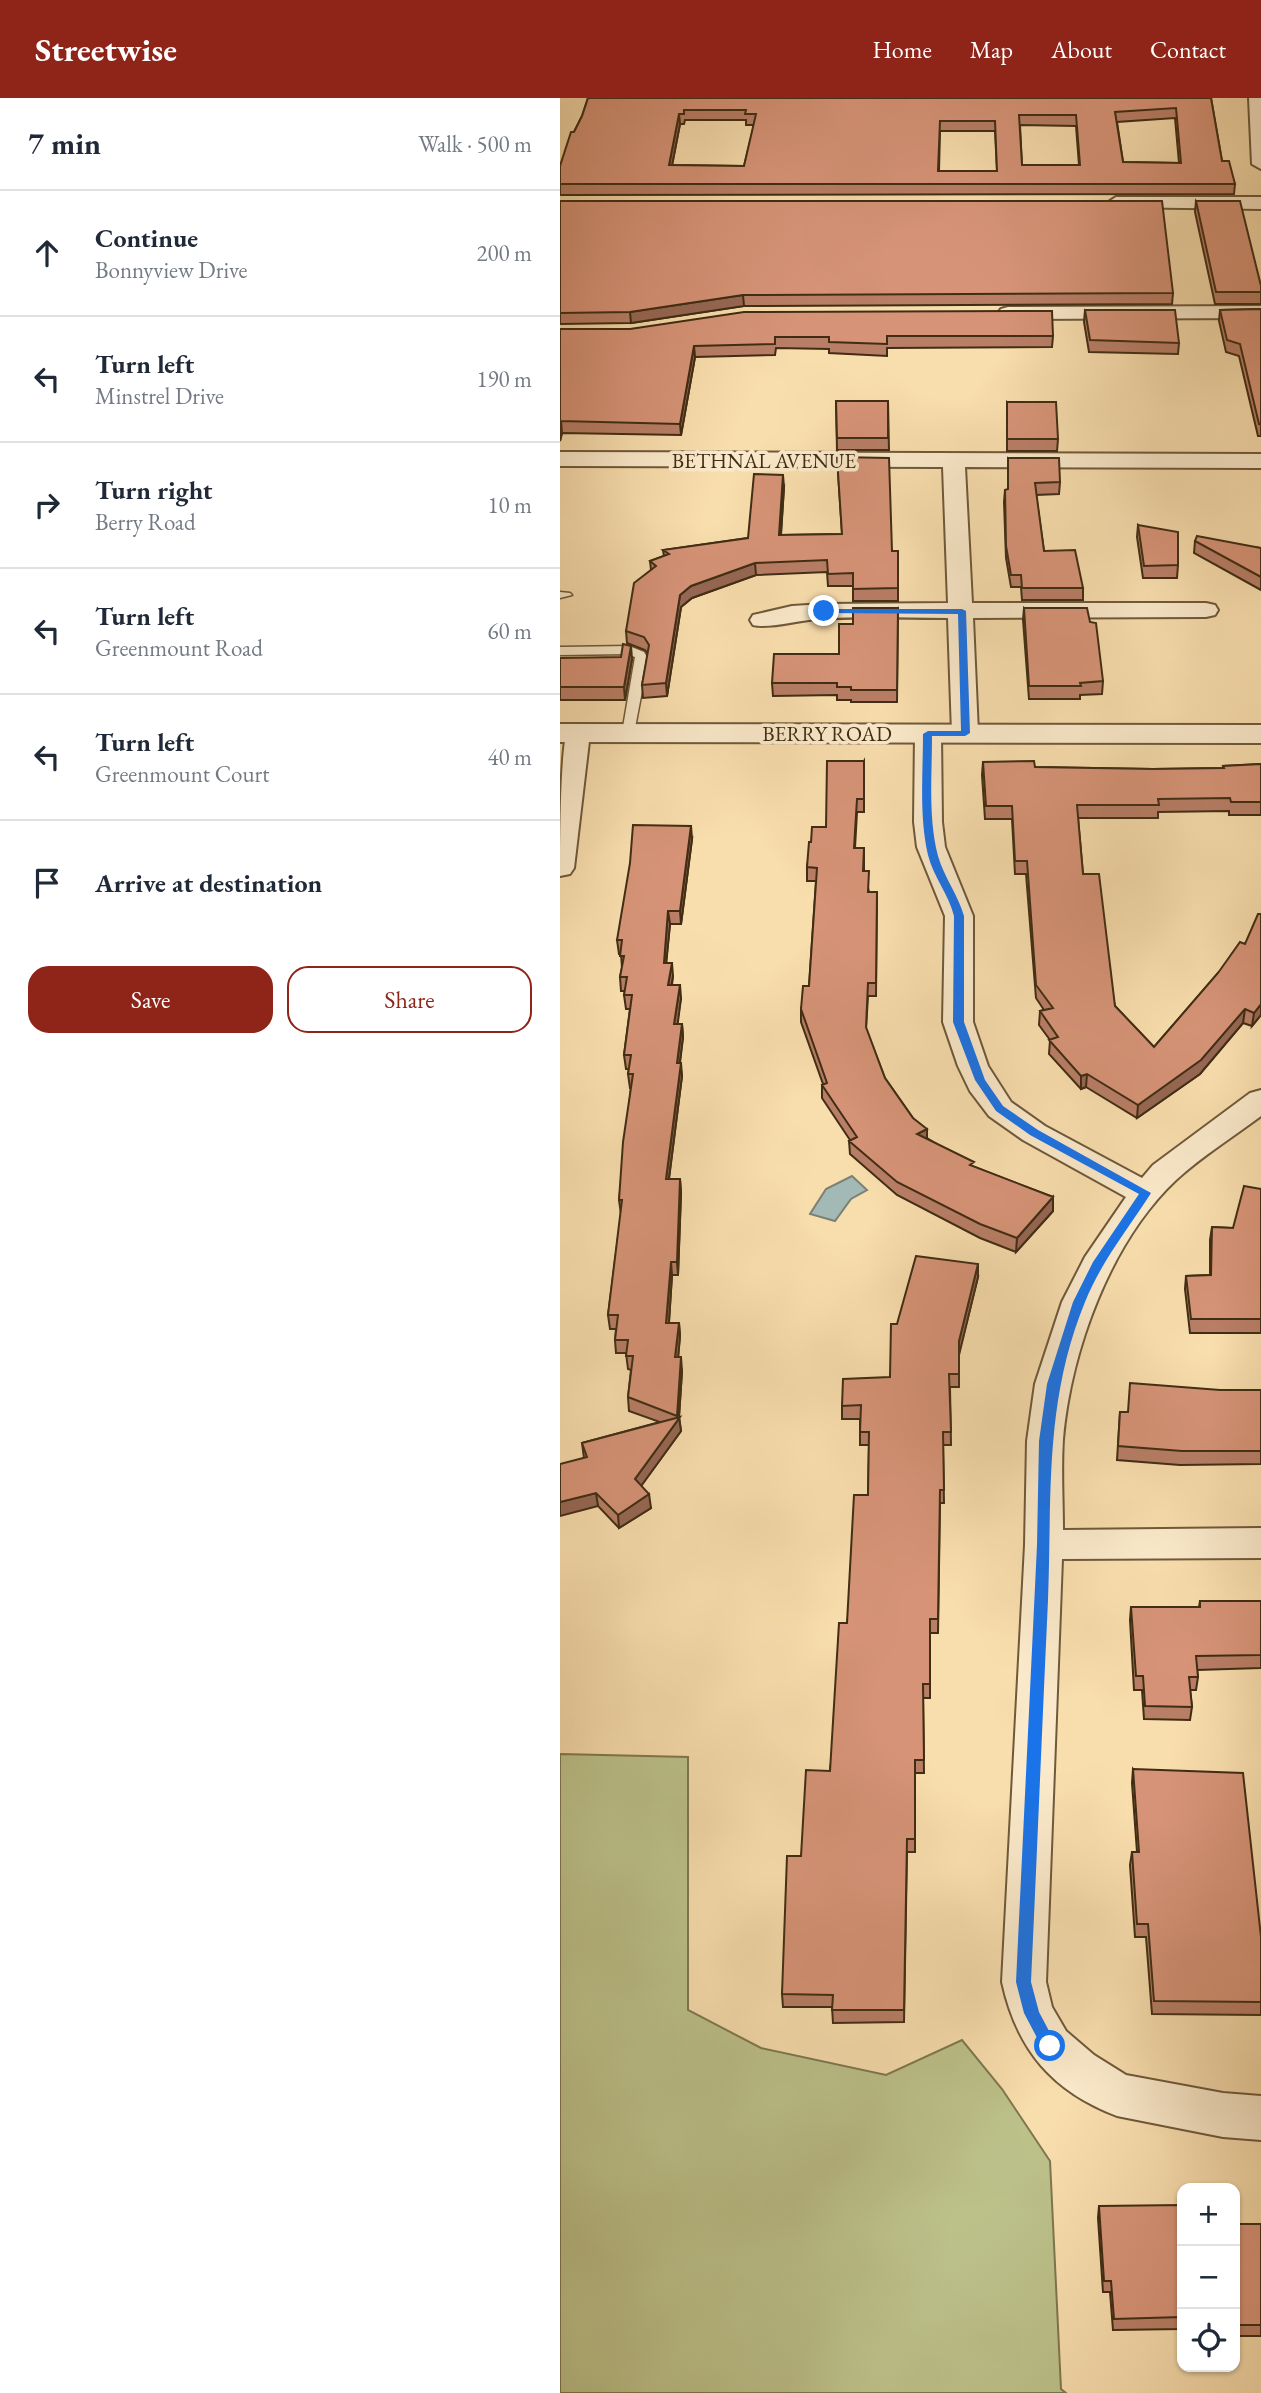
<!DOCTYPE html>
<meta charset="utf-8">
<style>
:root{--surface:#fff;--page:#f6f6f7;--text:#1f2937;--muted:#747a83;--line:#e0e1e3;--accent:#8f2418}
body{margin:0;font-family:"EB Garamond",serif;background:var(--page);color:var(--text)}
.controls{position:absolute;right:21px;bottom:21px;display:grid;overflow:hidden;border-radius:14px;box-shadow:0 2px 5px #0004}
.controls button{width:63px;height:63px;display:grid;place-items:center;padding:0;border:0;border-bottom:2px solid var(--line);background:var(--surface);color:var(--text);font:35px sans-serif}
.stop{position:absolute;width:21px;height:21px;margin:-16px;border:5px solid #1a73e8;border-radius:50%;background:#fff}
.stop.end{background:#1a73e8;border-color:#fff;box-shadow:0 2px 7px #0008}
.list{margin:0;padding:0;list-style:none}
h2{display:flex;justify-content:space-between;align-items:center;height:91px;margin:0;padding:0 28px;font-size:30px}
h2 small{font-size:23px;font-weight:400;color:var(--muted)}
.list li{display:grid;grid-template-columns:46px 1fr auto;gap:21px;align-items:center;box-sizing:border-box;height:126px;padding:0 28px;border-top:2px solid var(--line)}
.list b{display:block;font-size:26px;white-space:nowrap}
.list p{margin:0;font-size:23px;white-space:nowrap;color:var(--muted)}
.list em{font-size:23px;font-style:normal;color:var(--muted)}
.actions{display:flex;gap:14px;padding:21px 28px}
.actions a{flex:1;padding:16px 0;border:2px solid var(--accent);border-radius:21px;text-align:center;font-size:24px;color:var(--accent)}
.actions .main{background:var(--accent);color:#fff}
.icon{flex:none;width:38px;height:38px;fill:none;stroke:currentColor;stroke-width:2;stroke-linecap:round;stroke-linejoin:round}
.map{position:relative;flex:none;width:701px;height:2295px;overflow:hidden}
header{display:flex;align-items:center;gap:42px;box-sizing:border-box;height:98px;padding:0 35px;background:var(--accent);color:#fff}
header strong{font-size:33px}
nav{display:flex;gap:38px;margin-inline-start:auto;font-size:24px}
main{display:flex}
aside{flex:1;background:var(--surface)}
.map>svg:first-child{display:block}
.green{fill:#bcc18a;stroke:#7e774f;stroke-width:2}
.water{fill:#a2b9b5;stroke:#7b8175;stroke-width:2}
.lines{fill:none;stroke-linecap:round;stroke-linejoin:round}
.service-casing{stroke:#6e593a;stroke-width:3}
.minor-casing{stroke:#6e593a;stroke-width:4}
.tertiary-casing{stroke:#6e593a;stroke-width:4}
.service{fill:#fae9ca;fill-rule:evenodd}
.minor{fill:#fae9ca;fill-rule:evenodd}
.tertiary{fill:#fae9ca;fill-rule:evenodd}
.wall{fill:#b87e66;stroke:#402d14;stroke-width:2;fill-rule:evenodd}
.shaded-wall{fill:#966753;stroke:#402d14;stroke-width:2}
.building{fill:#d69377;stroke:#402d14;stroke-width:2;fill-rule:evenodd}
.route{fill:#1a73e8}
.labels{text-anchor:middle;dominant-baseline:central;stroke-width:7;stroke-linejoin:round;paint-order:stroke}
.far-street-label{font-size:21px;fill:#402d14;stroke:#fae9ca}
</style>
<header>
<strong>Streetwise</strong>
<nav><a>Home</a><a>Map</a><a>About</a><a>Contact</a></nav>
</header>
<main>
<aside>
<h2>7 min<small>Walk · 500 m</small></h2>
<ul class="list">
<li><svg class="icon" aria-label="ahead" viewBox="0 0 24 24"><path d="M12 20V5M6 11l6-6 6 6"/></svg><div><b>Continue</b><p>Bonnyview Drive</p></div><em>200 m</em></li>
<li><svg class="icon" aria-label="left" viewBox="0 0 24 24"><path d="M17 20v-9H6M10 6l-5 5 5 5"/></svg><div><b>Turn left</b><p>Minstrel Drive</p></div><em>190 m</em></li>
<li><svg class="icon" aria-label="right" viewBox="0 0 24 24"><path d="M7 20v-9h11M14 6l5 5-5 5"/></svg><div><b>Turn right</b><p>Berry Road</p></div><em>10 m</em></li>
<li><svg class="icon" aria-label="left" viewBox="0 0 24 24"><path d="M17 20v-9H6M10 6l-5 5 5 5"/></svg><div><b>Turn left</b><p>Greenmount Road</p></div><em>60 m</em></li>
<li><svg class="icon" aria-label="left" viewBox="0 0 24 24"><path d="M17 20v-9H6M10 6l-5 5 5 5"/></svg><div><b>Turn left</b><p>Greenmount Court</p></div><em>40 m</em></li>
<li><svg class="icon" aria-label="arrive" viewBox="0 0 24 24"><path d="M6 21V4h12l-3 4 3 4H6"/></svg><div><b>Arrive at destination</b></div></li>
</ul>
<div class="actions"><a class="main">Save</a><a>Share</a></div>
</aside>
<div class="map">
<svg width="701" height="2295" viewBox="0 0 701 2295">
<rect width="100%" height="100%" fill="#f8ddad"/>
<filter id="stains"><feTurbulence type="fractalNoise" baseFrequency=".00286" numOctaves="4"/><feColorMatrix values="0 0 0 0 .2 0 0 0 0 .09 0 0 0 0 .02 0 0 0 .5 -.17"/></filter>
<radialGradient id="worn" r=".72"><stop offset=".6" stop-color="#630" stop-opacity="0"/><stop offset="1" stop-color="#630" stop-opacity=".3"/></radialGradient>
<path class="green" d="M 0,1656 L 128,1659 L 128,1912 L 201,1950 L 326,1977 L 402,1942 L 442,1991 L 490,2063 L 501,2291 L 506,2295 L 0,2295 Z"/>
<path class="water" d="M 292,1078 L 307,1092 L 291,1101 L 275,1123 L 250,1116 L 266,1091 Z"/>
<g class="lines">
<defs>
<path id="service" d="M 0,494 L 10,495 L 12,497 L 0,500 Z
M 69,548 L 84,554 L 88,561 L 74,635 L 68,639 L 62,635 L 75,559 L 67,556 L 0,557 L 0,549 Z"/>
<path id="minor" d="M 689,0 L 701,0 L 701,71 L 692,66 Z
M 556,99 L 701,99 L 701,111 L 549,109 L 547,105 Z
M 701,208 L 701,220 L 448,221 L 441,219 L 438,215 L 441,211 L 448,209 Z
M 0,354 L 701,356 L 701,370 L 405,369 L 412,505 L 646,505 L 655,507 L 658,512 L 655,517 L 646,519 L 413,520 L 418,635 L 414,641 L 405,643 L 396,641 L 392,635 L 388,520 C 345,520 301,518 258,521 C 240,522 208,531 193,527 L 190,522 L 193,517 L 232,508 L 264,506 L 388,505 L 383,369 L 0,368 Z
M 17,627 L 26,629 L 30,635 L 14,770 L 10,776 L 0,778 C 0,748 0,651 8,629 Z
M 368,628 L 377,630 L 381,636 L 382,724 L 385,749 L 413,818 L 413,924 L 428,968 L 451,1004 L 485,1028 L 582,1080 L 593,1067 L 690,995 L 701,992 L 701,1018 C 673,1039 642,1058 616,1082 C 550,1144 511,1253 503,1341 C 501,1371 503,1402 503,1432 L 701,1430 L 701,1460 L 502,1461 L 486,1884 L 492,1909 L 506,1933 L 534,1957 L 566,1977 L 663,1995 L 701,1998 L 701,2042 L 663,2039 L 557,2018 C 492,1993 457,1952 442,1884 L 465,1447 L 467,1343 L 475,1286 L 502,1204 L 525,1159 L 566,1099 L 463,1042 L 429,1018 L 410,993 L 398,968 L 383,924 L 385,818 L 357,749 L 354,724 L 355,636 L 359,630 Z"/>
<path id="tertiary" d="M 0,626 L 701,627 L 701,645 L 0,644 Z"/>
</defs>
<use href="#service" class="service-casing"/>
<use href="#minor" class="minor-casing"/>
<use href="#tertiary" class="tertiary-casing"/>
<use href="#service" class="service"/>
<use href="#minor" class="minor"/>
<use href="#tertiary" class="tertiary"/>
</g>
<path class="wall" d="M 28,0 L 651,0 L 662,63 L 675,86 L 674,96 L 0,97 L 0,68 L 14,34 L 22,18 ZM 615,20 L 619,65 L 563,64 L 557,24 ZM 125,22 L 186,22 L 186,27 L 194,27 L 184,68 L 112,67 L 120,26 L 124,26 ZM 460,27 L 516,28 L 519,67 L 462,67 ZM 380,33 L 435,33 L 437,73 L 379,73 Z
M 0,103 L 613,195 L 612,206 L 184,208 L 71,225 L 0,226 Z
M 636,103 L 701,188 L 701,206 L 655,206 L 635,114 Z
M 701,211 L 701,338 L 698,338 L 679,258 L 666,254 L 659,223 L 660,212 Z
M 525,212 L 619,245 L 618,256 L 529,254 L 524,224 Z
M 0,231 L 493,238 L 492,249 L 327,250 L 327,258 L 269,255 L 269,251 L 216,250 L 215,257 L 135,259 L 121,337 L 2,335 L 0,343 Z
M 276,303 L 328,303 L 329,352 L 277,352 Z
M 447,304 L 498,341 L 497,353 L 447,353 Z
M 277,359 L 332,453 L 338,453 L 338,503 L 293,503 L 293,488 L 268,488 L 267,474 L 196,477 L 132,500 L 121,509 L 107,598 L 83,600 L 82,587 L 88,556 L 85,552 L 67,545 L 66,533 L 91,472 L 90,463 L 104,458 L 103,452 L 188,440 L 224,389 L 221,437 L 282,436 Z
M 448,360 L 500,384 L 499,396 L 476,397 L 484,453 L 523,490 L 523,502 L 462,502 L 461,489 L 451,489 L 446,460 L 444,404 L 445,392 L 448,392 Z
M 578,427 L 618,467 L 617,480 L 583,480 L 577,439 Z
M 635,443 L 701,450 L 701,492 L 634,455 Z
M 338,510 L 337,604 L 291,604 L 291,602 L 277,602 L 277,597 L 213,598 L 212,585 L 279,556 L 293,526 Z
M 464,510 L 543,583 L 542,596 L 520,597 L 520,601 L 469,601 L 463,522 Z
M 0,560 L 72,561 L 65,602 L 0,602 Z
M 304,663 L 304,714 L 297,714 L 295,750 L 304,750 L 304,773 L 309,794 L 317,794 L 316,898 L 308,898 L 306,931 L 325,980 L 367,1040 L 414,1069 L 493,1099 L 493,1113 L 456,1154 L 420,1140 L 337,1097 L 290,1056 L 289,1043 L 290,1042 L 262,1000 L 262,987 L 263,986 L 241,924 L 241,911 L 249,888 L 256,783 L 247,783 L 247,769 L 251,744 L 266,729 Z
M 423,664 L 475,669 L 593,671 L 663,670 L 663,668 L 701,666 L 701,717 L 669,717 L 669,713 L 598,714 L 598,720 L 518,720 L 523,776 L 555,908 L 594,949 L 658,875 L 701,917 L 692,928 L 683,925 L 640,976 L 577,1020 L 526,989 L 521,991 L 489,956 L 490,942 L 479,927 L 480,913 L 484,912 L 476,900 L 466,776 L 455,776 L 452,721 L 425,721 L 422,677 Z
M 132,741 L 121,826 L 110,826 L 106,865 L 113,878 L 112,887 L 121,900 L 117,926 L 122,926 L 123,939 L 120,965 L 122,978 L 109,1081 L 120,1081 L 121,1095 L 118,1177 L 112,1177 L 109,1225 L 119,1225 L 120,1238 L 118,1259 L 122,1273 L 119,1319 L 121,1333 L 81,1388 L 91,1410 L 59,1430 L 38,1408 L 24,1360 L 22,1345 L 100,1324 L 69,1313 L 68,1299 L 71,1272 L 68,1271 L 66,1255 L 56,1255 L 55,1242 L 56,1231 L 50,1231 L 48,1217 L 61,1116 L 59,1102 L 71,990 L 70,990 L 68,976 L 69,971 L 66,971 L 64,957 L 70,911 L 66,911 L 64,897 L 65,893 L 61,893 L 60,879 L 62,870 L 61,856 L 59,856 L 57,842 Z
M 701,1091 L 701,1235 L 630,1235 L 625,1191 L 626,1178 L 650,1177 L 650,1142 L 652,1129 L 673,1130 Z
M 418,1179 L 399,1255 L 399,1289 L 390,1289 L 391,1347 L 383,1347 L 384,1405 L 380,1405 L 378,1535 L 370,1535 L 370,1600 L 363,1600 L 364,1675 L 355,1675 L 355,1754 L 347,1754 L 344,1924 L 273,1925 L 272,1909 L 223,1909 L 222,1896 L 241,1758 L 270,1673 L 287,1525 L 308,1397 L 309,1347 L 300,1347 L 300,1321 L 282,1321 L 282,1308 L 330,1279 L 337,1226 Z
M 660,1292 L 701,1292 L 701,1366 L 620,1367 L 557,1362 L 560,1314 L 567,1314 Z
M 640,1503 L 701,1503 L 701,1570 L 637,1572 L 638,1579 L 636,1592 L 630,1592 L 632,1609 L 630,1622 L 584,1621 L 582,1592 L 574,1592 L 570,1522 L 571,1509 L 639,1509 Z
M 573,1671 L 701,1839 L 701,1917 L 592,1916 L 586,1839 L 575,1839 L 570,1767 L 572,1754 L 577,1754 L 572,1685 Z
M 539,2108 L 622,2111 L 622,2231 L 553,2232 L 550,2194 L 543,2194 L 538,2120 Z
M 677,2126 L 701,2126 L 701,2238 L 675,2238 L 675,2152 L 676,2152 L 675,2137 Z"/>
<path class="shaded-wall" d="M 119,16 L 120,26 L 110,78 L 109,67 Z
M 183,197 L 184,208 L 71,225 L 70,214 Z
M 134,248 L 135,259 L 121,337 L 120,326 Z
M 1,323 L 2,335 L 0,343 L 0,327 Z
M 223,377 L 224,389 L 220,449 L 219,437 Z
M 195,465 L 196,477 L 132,500 L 121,509 L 107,598 L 106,585 L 120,497 L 131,488 Z
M 71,548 L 72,561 L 65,602 L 64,589 Z
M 131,728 L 132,741 L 121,826 L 120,813 Z
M 108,813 L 110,826 L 105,878 L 104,865 Z
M 112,865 L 113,878 L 109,900 L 108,887 Z
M 120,887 L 121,900 L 116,939 L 114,926 Z
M 701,906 L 701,917 L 692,928 L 694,915 Z
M 685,911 L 683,925 L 640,976 L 577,1020 L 578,1007 Z
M 122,926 L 123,939 L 118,978 L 117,965 Z
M 121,965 L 122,978 L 107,1095 L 106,1081 Z
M 527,976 L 526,989 L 521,991 L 521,978 Z
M 367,1031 L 367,1044 L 357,1036 Z
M 120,1081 L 121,1095 L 118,1177 L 117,1164 Z
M 493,1099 L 493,1113 L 456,1154 L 457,1140 Z
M 111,1164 L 112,1177 L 108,1238 L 106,1225 Z
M 418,1166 L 418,1179 L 399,1257 L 399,1243 Z
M 119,1225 L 120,1238 L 117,1273 L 115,1259 Z
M 121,1259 L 122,1273 L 119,1319 L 121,1333 L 76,1395 L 75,1381 L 118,1322 Z
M 36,1395 L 38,1408 L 0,1418 L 0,1404 Z
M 89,1396 L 91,1410 L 59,1430 L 58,1417 Z"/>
<path class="building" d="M 28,0 L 651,0 L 662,63 L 669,63 L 675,86 L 0,86 L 0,68 L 11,34 L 14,34 L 22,18 ZM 616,10 L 621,65 L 563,64 L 555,14 ZM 124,12 L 186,12 L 185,16 L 196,16 L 184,68 L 109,67 L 119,16 L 124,16 ZM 459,17 L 516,17 L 520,67 L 462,67 ZM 380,23 L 435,23 L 437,73 L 378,73 Z
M 0,103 L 602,103 L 613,195 L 183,197 L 70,214 L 0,215 Z
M 636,103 L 680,103 L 701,188 L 701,194 L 656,194 Z
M 701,211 L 701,326 L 699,326 L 680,246 L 667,242 L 660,212 Z
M 525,212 L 615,212 L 619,245 L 530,242 Z
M 492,213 L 493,238 L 327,238 L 327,246 L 269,244 L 269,239 L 215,239 L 215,246 L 134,248 L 120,326 L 1,323 L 0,327 L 0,231 L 70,231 L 184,214 Z
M 276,303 L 328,303 L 328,340 L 277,340 Z
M 447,304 L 496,304 L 498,341 L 447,341 Z
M 277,359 L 329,360 L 332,453 L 338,453 L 338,490 L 293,491 L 293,475 L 268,476 L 267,462 L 195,465 L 131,488 L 120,497 L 106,585 L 82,587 L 89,547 L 84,539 L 66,533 L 74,485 L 96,468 L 90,463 L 109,456 L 103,452 L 188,440 L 194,376 L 223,377 L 219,437 L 282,436 Z
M 448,360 L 499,360 L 500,384 L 475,385 L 484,453 L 515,452 L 523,490 L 462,490 L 461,477 L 451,477 L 446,448 L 445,392 L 448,391 Z
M 578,427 L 618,434 L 618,467 L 584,468 Z
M 637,438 L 701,450 L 701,479 L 635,443 Z
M 293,510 L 338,510 L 337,592 L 291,592 L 291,589 L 277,589 L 277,585 L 212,585 L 214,556 L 279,556 L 279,526 L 293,526 Z
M 464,510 L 527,510 L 530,524 L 536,525 L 543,583 L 520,585 L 521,588 L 469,588 Z
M 63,546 L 71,548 L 64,589 L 0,589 L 0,560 L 61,559 Z
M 267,663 L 304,663 L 304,701 L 297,701 L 294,750 L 304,750 L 303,773 L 309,773 L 308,794 L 317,794 L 316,885 L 308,885 L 306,929 L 325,980 L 353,1020 L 367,1031 L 357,1036 L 414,1064 L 410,1067 L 493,1099 L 457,1140 L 420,1126 L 337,1084 L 289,1043 L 297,1039 L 262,987 L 267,985 L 241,911 L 243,888 L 249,888 L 257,770 L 247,769 L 249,744 L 251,744 L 252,729 L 266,729 Z
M 474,663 L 475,669 L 593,671 L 664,670 L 663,668 L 701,666 L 701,704 L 671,704 L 670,700 L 598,701 L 599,707 L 517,707 L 523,776 L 539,776 L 555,908 L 594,949 L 658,875 L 680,844 L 685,846 L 698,816 L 701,816 L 701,906 L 694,915 L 685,911 L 641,962 L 578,1007 L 527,976 L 521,978 L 489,942 L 498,939 L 480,913 L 493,910 L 476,887 L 467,763 L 455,763 L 452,708 L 426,708 L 423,664 Z
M 73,727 L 131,728 L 120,813 L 108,813 L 104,865 L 112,865 L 108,887 L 120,887 L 114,926 L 122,926 L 117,965 L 121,965 L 106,1081 L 120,1081 L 117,1164 L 111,1164 L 106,1225 L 119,1225 L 115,1259 L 121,1259 L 117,1318 L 68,1299 L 73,1258 L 66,1258 L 68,1242 L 55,1242 L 58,1217 L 48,1217 L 62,1102 L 59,1102 L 63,1044 L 73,976 L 68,976 L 71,957 L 64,957 L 72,897 L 64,897 L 67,879 L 60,879 L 64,858 L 60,858 L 62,842 L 57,842 L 70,765 Z
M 684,1088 L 701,1091 L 701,1221 L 631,1221 L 626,1178 L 651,1177 L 652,1129 L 673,1130 Z
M 356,1158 L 418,1166 L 399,1243 L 399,1276 L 389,1276 L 391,1334 L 383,1334 L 384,1392 L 380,1392 L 378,1521 L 370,1521 L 370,1586 L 363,1586 L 364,1662 L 355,1662 L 355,1741 L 347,1741 L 344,1912 L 272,1912 L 273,1897 L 222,1896 L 227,1758 L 241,1758 L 246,1672 L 270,1673 L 279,1525 L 287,1525 L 294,1397 L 308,1397 L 309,1334 L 300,1334 L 301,1307 L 282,1308 L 283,1281 L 330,1279 L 331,1226 L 337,1226 Z
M 570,1285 L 660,1292 L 701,1292 L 701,1353 L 622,1353 L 558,1348 L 560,1314 L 568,1314 Z
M 120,1319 L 75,1381 L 89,1396 L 58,1417 L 36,1395 L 0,1404 L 0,1366 L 27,1359 L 22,1345 Z
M 640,1503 L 701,1503 L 701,1557 L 636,1558 L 638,1579 L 629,1579 L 632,1609 L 585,1608 L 583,1578 L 576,1578 L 571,1509 L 640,1509 Z
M 573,1671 L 683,1675 L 701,1839 L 701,1904 L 594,1903 L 588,1826 L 577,1826 L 572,1754 L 579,1754 Z
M 622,2107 L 622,2219 L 554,2221 L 551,2183 L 544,2183 L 539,2108 Z
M 677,2126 L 701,2126 L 701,2227 L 675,2227 L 675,2152 L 679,2152 Z"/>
<path class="route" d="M 261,511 L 402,511 L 406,513 L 410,635 L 405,638 L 372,638 C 372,677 368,720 378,758 C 384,779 398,797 404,818 L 404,924 L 425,982 L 443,1008 L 478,1032 L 591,1095 C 568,1131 541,1164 525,1204 C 484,1304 492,1397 488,1502 C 482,1629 477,1757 471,1884 L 479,1914 L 497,1948 L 495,1953 L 490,1955 L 484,1953 L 464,1915 L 456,1884 L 477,1447 L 479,1343 L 487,1286 L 513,1204 L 533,1164 L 579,1096 L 470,1037 L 436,1013 L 415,982 L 393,924 L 394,818 C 389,797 373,778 368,757 C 359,718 363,676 363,636 L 368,633 L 401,633 L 398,516 L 264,515 Z"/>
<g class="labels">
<g class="far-street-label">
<text x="204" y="362">BETHNAL AVENUE</text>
<text x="267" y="635">BERRY ROAD</text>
</g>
</g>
<rect width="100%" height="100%" filter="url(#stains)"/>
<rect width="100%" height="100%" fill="url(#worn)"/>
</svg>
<div class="controls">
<button>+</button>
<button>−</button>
<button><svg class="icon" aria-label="locate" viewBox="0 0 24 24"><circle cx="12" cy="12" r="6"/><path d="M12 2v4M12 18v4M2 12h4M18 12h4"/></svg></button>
</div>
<div class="stop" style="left:490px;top:1948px"></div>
<div class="stop end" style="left:264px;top:513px"></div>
</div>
</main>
